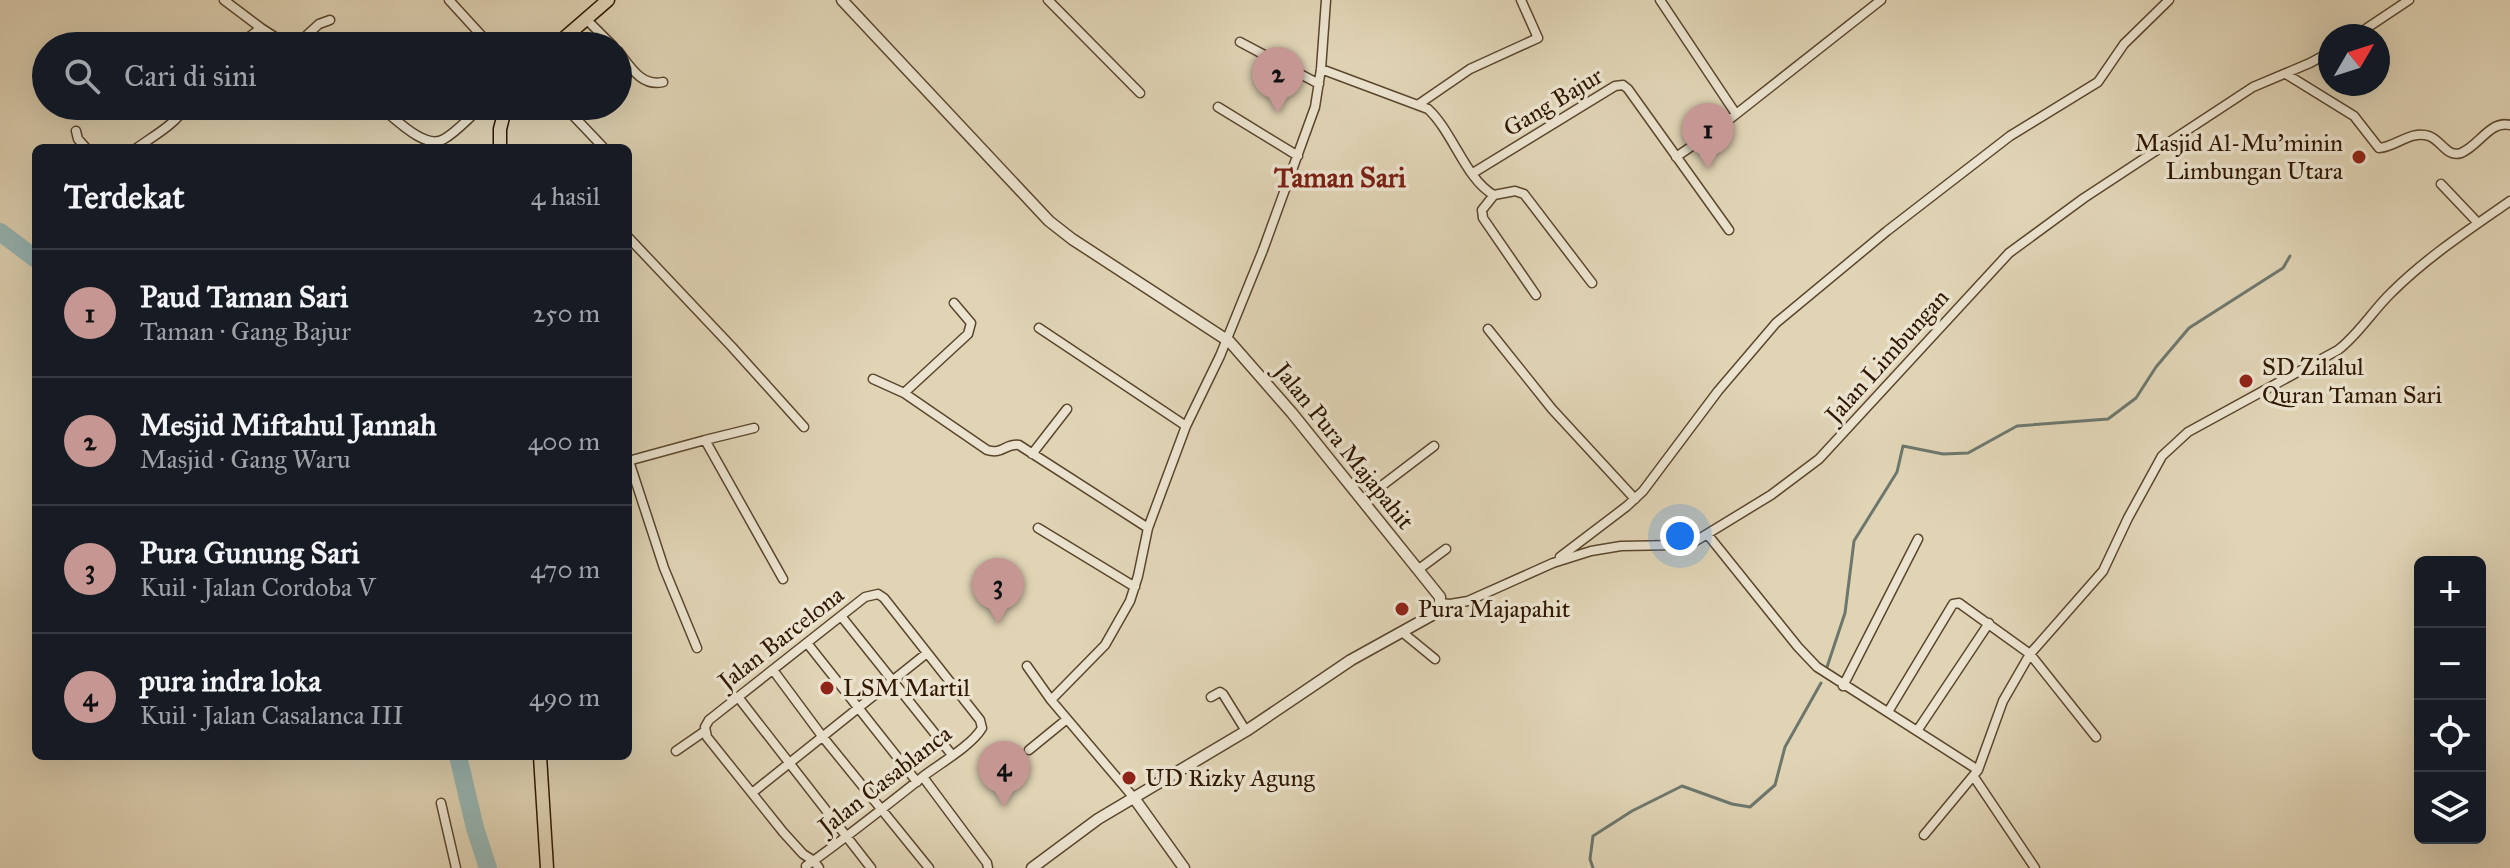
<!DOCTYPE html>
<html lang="id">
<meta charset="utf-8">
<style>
:root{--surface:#171b24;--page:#242831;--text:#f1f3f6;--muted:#9ea1a6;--line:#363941;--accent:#c59692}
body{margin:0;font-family:"IM FELL Great Primer",serif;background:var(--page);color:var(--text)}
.controls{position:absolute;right:24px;bottom:24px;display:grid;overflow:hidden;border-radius:12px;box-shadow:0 8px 32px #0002}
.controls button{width:72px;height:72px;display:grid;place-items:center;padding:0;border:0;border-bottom:2px solid var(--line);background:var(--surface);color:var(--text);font:40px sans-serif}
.compass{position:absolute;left:2318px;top:24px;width:72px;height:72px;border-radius:50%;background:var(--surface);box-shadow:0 8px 32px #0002;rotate:51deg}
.you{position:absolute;left:1680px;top:536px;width:28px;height:28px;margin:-20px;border:6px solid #fff;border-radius:50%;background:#1a73e8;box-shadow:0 0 0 12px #1a73e833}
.badge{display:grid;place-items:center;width:52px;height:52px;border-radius:50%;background:var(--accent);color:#111;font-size:26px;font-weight:700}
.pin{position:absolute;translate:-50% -66px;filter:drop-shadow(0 2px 4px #0008)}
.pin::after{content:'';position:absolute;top:42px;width:28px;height:24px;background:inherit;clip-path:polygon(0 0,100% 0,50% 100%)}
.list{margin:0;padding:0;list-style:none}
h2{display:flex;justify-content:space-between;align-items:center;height:104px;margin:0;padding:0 32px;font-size:34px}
h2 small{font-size:26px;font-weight:400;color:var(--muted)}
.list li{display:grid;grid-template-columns:52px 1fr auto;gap:24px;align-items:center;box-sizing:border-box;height:128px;padding:0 32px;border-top:2px solid var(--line)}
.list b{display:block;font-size:30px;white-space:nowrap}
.list p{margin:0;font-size:26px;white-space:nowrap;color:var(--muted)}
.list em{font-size:26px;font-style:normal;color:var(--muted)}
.icon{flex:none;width:44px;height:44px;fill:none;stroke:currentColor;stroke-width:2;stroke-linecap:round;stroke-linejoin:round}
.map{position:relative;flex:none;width:2510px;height:868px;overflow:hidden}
.search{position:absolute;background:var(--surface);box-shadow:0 8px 32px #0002;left:32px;top:32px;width:600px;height:88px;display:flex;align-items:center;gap:20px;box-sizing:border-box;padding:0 28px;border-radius:44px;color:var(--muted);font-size:30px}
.panel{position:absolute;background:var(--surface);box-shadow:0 8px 32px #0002;left:32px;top:144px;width:600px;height:616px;border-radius:12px}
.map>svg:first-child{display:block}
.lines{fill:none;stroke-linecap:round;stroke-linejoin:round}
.stream{stroke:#6d776d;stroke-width:3}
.river{stroke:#96b7b6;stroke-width:18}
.minor-casing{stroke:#5b462d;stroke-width:11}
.tertiary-casing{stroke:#5b462d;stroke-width:13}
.primary-casing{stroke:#2f1700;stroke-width:15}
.minor{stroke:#ebe3cf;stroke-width:8}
.tertiary{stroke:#ebe3cf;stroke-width:10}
.primary{stroke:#e0d4b5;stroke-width:12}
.poi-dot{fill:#8f2418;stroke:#ebe3cf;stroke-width:3}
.labels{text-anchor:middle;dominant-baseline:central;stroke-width:7;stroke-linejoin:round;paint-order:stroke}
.street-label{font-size:24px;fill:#2f1700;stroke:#ebe3cf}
.poi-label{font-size:24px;fill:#2f1700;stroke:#ebe3cf;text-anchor:start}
.quarter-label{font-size:28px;font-weight:bold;fill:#7a1f14;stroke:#ebe3cf}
</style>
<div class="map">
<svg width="2510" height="868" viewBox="0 0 2510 868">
<rect width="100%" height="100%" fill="#e0d4b5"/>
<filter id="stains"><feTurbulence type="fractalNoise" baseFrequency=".0025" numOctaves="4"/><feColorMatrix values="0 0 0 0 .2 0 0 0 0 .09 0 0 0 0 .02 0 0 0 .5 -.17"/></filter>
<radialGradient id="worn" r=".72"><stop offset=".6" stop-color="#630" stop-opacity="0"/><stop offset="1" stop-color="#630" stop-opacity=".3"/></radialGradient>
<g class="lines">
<path class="stream" d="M 1827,667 L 1845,613 L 1854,541 L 1897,472 L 1903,446 L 1943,454 L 1968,453 L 2017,426 L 2108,419 L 2136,398 L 2156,367 L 2189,328 L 2283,268 L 2290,256
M 1593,868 L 1590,859 L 1593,836 L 1632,811 L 1682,786 L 1732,804 L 1750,807 L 1775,785 L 1785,747 L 1821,683"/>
<path class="river" d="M 0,232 L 36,259
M 458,756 L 475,828 L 488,868"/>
<defs>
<path id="minor" d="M 224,0 L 261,28 L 289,46
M 449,0 L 491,46
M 1048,0 L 1140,93
M 1660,0 L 1736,114
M 585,18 L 613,46
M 2355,36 L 2409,0
M 1240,42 L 1319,84
M 237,46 L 261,28
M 295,46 L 319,24 L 330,20
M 618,51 C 630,66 641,87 663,82
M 1321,69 L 1428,109 C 1453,132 1466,180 1494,195 L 1515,191 L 1524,194 L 1592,283
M 2286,74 L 2354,116 L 2379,148 C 2396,147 2410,130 2429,136 C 2441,140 2447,158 2461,153 C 2479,146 2490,120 2510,125
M 1419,104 L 1470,69 L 1538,38 L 1521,0
M 379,106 C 394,117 425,151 444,139 C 458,131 470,116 483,106
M 564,106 L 603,147
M 1218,107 L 1298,156
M 76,131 L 78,139 L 86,148
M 137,148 C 153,136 176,124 186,106
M 1676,157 L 1721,126 L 1881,0
M 1473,173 L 1615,86 L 1623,85 L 1628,89 L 1729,230
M 2441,184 L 2478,223
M 1494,195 L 1482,210 L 1483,218 L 1536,295
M 628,237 L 732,347 L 804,427
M 1039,328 L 1186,426
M 1488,329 L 1552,409 L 1635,499
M 873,379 L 904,393 L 987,450 C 1003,455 1005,443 1019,445 L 1148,528
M 904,393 L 968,334 L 971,323 L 954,303
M 705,440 L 754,428
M 1032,454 L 1067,409
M 628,461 L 705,440 L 783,579
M 629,461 L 664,568 L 697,648
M 1363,500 L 1434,446
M 1038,528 L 1135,587
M 1708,535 L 1798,647 L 1817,667 L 1978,770
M 1560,557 L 1627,506 L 1643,491 L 1718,391 L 1776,323 L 1887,231 L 2010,136 L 2098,82 L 2124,44 L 2169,0
M 1419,569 L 1446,549
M 1440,603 L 1450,604 L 1468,601 L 1553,563 L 1591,551 L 1621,546 L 1678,545 L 1694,542 L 1771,495 L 1819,459 L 2009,253 L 2084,198 L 2253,87 L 2310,63 L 2330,52
M 841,616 L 952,755
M 1402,632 L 1435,659
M 807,643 L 917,782
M 1027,666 L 1051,700 L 1134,798
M 773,670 L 822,736 L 929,868
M 1843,686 L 1918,539
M 738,697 L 871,868
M 1211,697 L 1220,692 L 1223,694 L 1246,731
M 1051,700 L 1105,645 L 1130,601 L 1138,576 L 1148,528 L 1186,426 L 1220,356 L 1263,250 L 1315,107 L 1321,69 L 1326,0
M 1888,712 L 1953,604 L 1959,603 L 2030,654 L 2096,737
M 1917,731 L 1989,623
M 1029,750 L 1067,719
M 676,751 L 705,731
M 923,777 L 987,863 L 988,868
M 1974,777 L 2035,868
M 752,793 L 927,653
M 441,803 L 456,868
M 1924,835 L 1978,770 L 2003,701 L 2030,654 L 2103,571 L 2128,518 L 2162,456 L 2188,432 L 2338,350 C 2359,334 2373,310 2392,292 C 2427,257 2470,229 2510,201
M 806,866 C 846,838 886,806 925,775 C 941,763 972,745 982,728 L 980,720 L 884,598 L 878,594 L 865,597 L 709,720 L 705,727 L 707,737 L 783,832 L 803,854 L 814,861 L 819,868"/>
<path id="tertiary" d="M 842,0 L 1049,221 L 1072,239 L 1230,342 L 1292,413 L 1440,597 L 1440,606 L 1434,614 L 1351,660 L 1246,731 L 1098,819 L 1032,868
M 1134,798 L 1184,868"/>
<path id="primary" d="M 555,46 L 608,0
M 500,148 L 500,129 L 506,106
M 540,756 L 547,868"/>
</defs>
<use href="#minor" class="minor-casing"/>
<use href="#tertiary" class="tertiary-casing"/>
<use href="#primary" class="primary-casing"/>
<use href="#minor" class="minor"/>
<use href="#tertiary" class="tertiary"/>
<use href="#primary" class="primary"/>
</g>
<g class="poi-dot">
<circle cx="2359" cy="157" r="8"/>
<circle cx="2246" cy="381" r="8"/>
<circle cx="1402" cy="609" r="8"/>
<circle cx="827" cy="688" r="8"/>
<circle cx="1129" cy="778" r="8"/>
</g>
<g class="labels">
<g class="street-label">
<text transform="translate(1553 102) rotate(-31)">Gang Bajur</text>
<text transform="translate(1887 356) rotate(-48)">Jalan Limbungan</text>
<text transform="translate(1344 446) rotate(51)">Jalan Pura Majapahit</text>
<text transform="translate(781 638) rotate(-38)">Jalan Barcelona</text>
<text transform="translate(885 780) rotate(-38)">Jalan Casablanca</text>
</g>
<g class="poi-label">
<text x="2343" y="143" text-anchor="end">Masjid Al-Mu'minin<tspan x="2343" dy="28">Limbungan Utara</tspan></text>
<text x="2262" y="367">SD Zilalul<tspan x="2262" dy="28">Quran Taman Sari</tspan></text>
<text x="1418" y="609">Pura Majapahit</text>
<text x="843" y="688">LSM Martil</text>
<text x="1145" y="778">UD Rizky Agung</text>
</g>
<g class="quarter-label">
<text x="1340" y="177">Taman Sari</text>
</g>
</g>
<rect width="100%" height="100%" filter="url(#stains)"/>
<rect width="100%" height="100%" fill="url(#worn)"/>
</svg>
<div class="controls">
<button>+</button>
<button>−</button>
<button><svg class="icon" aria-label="locate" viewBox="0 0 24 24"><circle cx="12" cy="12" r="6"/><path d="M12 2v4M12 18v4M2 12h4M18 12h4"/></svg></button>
<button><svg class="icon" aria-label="layers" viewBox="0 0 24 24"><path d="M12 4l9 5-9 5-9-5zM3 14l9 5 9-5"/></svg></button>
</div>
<svg class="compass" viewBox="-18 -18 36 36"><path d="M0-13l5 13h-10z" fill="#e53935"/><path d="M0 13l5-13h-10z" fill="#9ea1a6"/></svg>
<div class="you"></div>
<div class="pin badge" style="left:1708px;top:169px">1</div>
<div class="pin badge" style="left:1278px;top:113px">2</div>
<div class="pin badge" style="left:998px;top:624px">3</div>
<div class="pin badge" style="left:1004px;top:807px">4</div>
<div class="search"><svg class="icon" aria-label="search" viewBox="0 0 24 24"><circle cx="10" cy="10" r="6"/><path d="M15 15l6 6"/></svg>Cari di sini</div>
<section class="panel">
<h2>Terdekat<small>4 hasil</small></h2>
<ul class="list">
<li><span class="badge">1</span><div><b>Paud Taman Sari</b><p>Taman · Gang Bajur</p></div><em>250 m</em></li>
<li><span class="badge">2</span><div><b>Mesjid Miftahul Jannah</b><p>Masjid · Gang Waru</p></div><em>400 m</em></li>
<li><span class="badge">3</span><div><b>Pura Gunung Sari</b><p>Kuil · Jalan Cordoba V</p></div><em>470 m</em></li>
<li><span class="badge">4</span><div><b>pura indra loka</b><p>Kuil · Jalan Casalanca III</p></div><em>490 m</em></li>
</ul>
</section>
</div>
